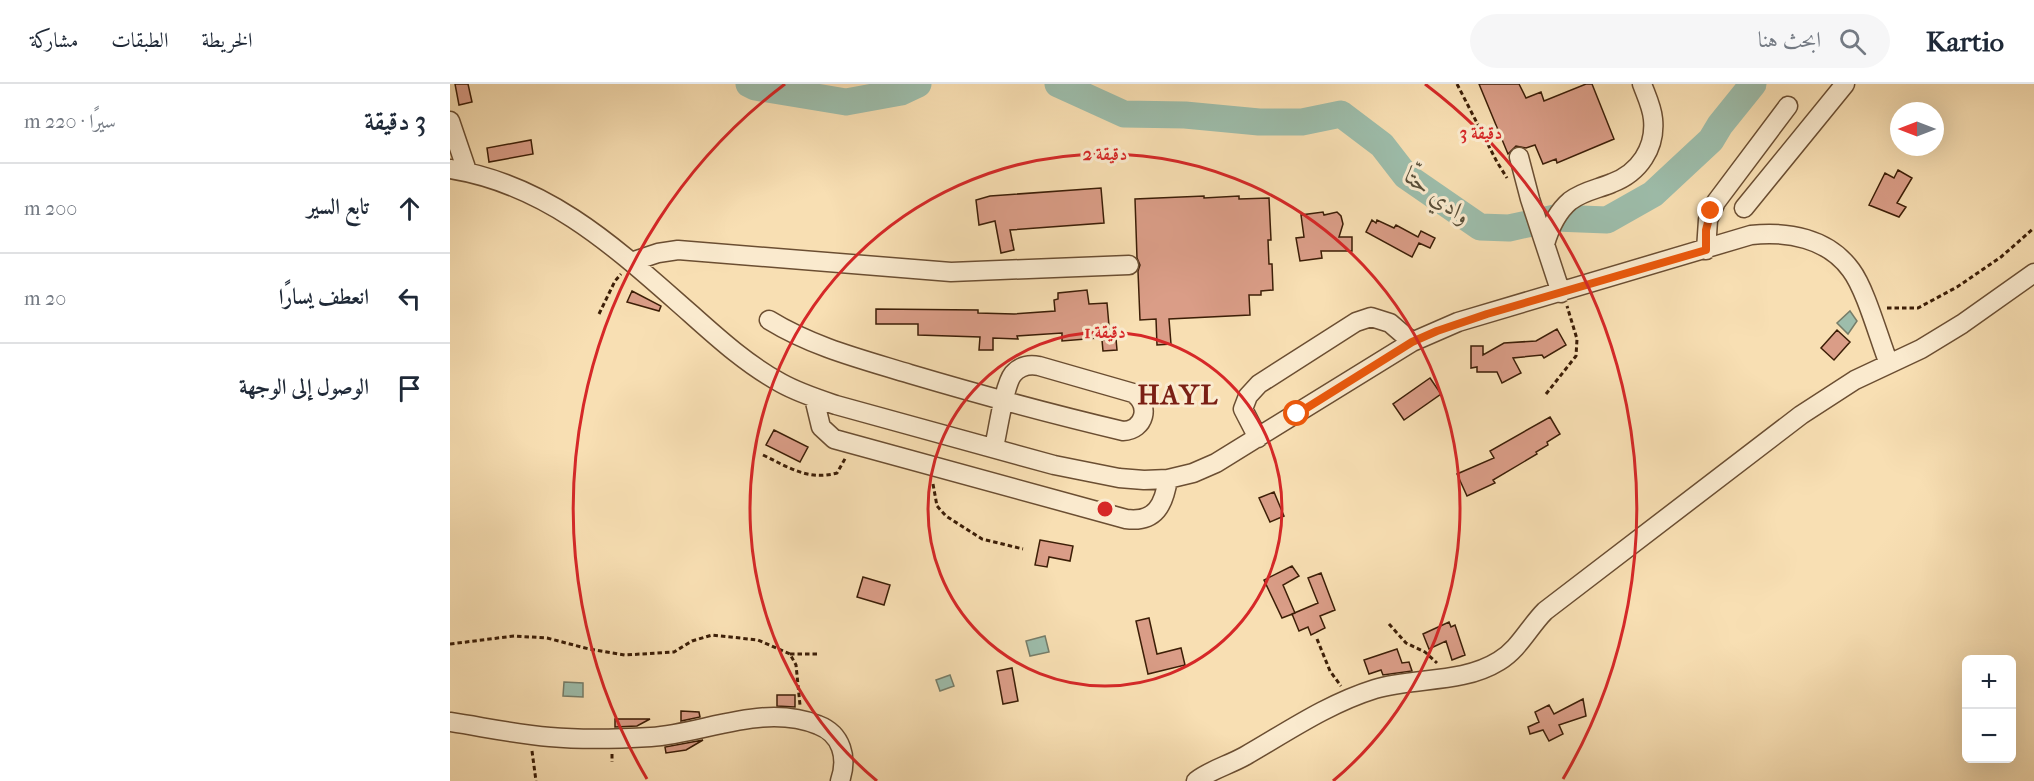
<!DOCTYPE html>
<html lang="ar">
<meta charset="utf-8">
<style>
:root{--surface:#fff;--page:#f6f6f7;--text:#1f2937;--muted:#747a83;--line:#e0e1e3}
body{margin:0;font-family:"IM FELL French Canon",Amiri,serif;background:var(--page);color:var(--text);direction:rtl}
.controls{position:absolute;right:18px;bottom:18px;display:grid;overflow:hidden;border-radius:9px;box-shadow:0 6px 24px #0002}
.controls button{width:54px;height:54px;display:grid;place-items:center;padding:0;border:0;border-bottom:2px solid var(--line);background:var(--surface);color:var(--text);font:30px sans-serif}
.compass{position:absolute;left:1440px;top:18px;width:54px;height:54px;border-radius:50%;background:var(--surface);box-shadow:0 6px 24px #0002;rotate:270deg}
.stop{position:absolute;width:18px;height:18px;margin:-14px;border:4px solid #ea580c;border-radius:50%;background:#fff}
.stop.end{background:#ea580c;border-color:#fff;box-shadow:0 2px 6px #0008}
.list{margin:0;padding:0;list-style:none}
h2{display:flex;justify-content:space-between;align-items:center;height:78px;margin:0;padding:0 24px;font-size:26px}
h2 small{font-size:20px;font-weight:400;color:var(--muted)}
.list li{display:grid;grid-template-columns:39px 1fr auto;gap:18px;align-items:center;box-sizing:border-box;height:90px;padding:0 24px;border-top:2px solid var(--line)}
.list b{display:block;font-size:22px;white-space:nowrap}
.list em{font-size:20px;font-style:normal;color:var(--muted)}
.icon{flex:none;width:33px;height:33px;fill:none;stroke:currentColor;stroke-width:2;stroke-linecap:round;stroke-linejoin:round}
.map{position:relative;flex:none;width:1584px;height:697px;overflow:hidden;direction:ltr}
header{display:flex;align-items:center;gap:36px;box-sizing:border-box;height:84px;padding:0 30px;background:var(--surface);border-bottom:2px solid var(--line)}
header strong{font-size:28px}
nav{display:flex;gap:33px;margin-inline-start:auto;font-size:21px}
.search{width:420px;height:54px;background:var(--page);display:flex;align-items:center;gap:15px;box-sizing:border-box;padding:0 21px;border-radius:33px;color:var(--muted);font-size:22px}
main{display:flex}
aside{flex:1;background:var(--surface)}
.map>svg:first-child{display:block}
.water{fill:#9dbdab;stroke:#767d69;stroke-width:1.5}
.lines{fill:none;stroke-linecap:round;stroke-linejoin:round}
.river{stroke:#9dbdab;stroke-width:27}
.building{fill:#da9d87;stroke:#3c1e07;stroke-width:1.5}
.minor-casing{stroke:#6b4e32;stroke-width:21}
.path{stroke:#3c1e07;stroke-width:3;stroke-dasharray:4.5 3;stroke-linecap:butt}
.minor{stroke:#faeace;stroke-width:18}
.route{stroke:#ea580c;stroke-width:8}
.ring{fill:none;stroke:#d62828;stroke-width:3}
.labels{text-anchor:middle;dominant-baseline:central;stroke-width:6;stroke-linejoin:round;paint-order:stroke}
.water-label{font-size:24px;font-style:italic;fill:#594e38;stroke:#faeace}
.district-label{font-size:28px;font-weight:bold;letter-spacing:1.5px;fill:#7a1f14;stroke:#faeace}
.centre{fill:#d62828;stroke:#faeace;stroke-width:3}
.ring-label{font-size:18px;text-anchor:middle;font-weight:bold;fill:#d62828;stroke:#faeace;stroke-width:6;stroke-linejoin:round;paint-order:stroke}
</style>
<header>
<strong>Kartio</strong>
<div class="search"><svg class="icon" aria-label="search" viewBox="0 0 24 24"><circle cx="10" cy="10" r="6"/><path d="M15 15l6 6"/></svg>ابحث هنا</div>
<nav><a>الخريطة</a><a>الطبقات</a><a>مشاركة</a></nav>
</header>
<main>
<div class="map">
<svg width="1584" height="697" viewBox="0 0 1584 697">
<rect width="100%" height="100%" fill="#f8dfb3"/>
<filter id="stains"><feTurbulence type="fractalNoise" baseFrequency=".00333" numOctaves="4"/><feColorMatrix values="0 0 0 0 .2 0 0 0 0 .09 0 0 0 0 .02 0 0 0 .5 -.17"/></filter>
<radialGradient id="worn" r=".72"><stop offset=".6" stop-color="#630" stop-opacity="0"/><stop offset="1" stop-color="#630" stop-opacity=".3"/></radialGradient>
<path class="water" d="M 1400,227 L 1407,237 L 1398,250 L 1387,239 Z
M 595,552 L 599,568 L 580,572 L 576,557 Z
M 500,591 L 504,602 L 490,607 L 486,596 Z
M 114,598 L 133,599 L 133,613 L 113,612 Z"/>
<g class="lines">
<path class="river" d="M 299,0 L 305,3 L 396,18 L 451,8 L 468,0
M 608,0 L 674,30 L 735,31 L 809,38 L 852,38 L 891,30 L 932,61 L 956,92 L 1030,143 L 1059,144 L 1105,134 L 1157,136 L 1203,110 L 1261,56 L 1270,41 L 1303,0"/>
</g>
<path class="building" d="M 5,0 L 18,0 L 22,18 L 9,21 Z
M 1029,0 L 1069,0 L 1076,14 L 1091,8 L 1094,17 L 1136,0 L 1142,0 L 1164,55 L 1107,79 L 1106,75 L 1093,80 L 1085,61 L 1076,64 L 1066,62 L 1058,70 Z
M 81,56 L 83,70 L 39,78 L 37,64 Z
M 1448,86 L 1462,94 L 1447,119 L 1456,123 L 1449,133 L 1419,121 L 1435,89 L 1444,94 Z
M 651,104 L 654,139 L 560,146 L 564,166 L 551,169 L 545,137 L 529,141 L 526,116 L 540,112 Z
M 754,112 L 754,114 L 789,112 L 789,115 L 819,114 L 821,156 L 818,156 L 819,180 L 822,180 L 823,206 L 811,207 L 811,211 L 799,211 L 800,231 L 719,235 L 721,260 L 707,261 L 706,235 L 690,236 L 688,187 L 690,181 L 687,174 L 685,115 Z
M 873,128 L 874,131 L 887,128 L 891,132 L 893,140 L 889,153 L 902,153 L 902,167 L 871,167 L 872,174 L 850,177 L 846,154 L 854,153 L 851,131 Z
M 922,136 L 926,139 L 927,136 L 944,144 L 946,141 L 968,153 L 971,147 L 985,154 L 980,164 L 969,159 L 962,173 L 916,148 Z
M 637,206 L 639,220 L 657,219 L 660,253 L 612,257 L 612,249 L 567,252 L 568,255 L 543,254 L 543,266 L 529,266 L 530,253 L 468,251 L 468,240 L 426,240 L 426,225 L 528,226 L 528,229 L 564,230 L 605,227 L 604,216 L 608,215 L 608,209 Z
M 182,207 L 211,222 L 209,227 L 177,218 Z
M 1107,245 L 1116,261 L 1094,274 L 1092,271 L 1063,274 L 1071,289 L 1052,299 L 1047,288 L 1027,288 L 1027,283 L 1021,284 L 1021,262 L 1033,262 L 1033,271 L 1054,259 L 1086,257 Z
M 1387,246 L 1400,258 L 1384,276 L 1371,264 Z
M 666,255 L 667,266 L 653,267 L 652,256 Z
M 980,294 L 991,310 L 954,336 L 943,320 Z
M 1100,333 L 1110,350 L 1097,358 L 1098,361 L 1086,368 L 1087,370 L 1043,396 L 1045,399 L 1017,412 L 1007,390 L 1044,374 L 1040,367 Z
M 324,346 L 358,363 L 350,378 L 316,361 Z
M 824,408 L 834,432 L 820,438 L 809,414 Z
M 590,456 L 623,462 L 620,477 L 599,473 L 597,483 L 585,481 Z
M 842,482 L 849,492 L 833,501 L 845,529 L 832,534 L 814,496 Z
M 871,489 L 885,526 L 870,532 L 875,544 L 861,551 L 858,543 L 849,547 L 842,530 L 868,519 L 858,494 Z
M 413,493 L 440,501 L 434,521 L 407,513 Z
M 699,534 L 707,570 L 731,564 L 735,581 L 698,590 L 686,537 Z
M 999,538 L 1001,543 L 1005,541 L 1015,571 L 1002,576 L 996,557 L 979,565 L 973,550 Z
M 947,565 L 952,579 L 959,578 L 962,587 L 933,591 L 931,586 L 919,590 L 914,576 Z
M 562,584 L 568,617 L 553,620 L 547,587 Z
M 327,611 L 345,611 L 345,623 L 327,622 Z
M 1133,615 L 1136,632 L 1109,641 L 1113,650 L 1099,657 L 1093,646 L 1080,650 L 1078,643 L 1089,638 L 1085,628 L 1099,621 L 1104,630 Z
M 231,627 L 249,628 L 250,633 L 231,637 Z
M 165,635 L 200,635 L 187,642 L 165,643 Z
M 253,656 L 236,666 L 216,669 L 215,663 Z"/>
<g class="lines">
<defs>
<path id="minor" d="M 0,37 L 17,87
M 1069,73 L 1080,115 L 1111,209
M 0,85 C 100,101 168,166 241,230 C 270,256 298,281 331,299 C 349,309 368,315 386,321 L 604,381 L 669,394 L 694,396 L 718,395 L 743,389 L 766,379 L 962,258 L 1008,238 L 1301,151 C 1337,147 1378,154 1401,186 C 1416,206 1429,255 1439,280
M 1294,124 L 1395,0
M 1095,160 C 1100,143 1107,128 1120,117 C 1133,107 1148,105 1162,99 C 1189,89 1206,64 1203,35 C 1202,23 1196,11 1192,0
M 1256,166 L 1258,136 L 1266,118 L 1338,22
M 181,178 L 208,169 L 228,166 L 501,188 L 679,181
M 319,236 C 363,263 411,275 460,290 C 531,311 601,330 673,347 C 695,346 701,321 683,309 L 589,282 C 579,280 570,282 563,290 C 554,301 548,347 544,363
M 364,314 L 371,343 L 384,355 L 676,435 C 706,439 714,420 718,395
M 808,354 L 793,325 L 798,312 L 809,300 L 906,238 L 921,233 L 940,239 L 962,258
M 0,638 C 33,643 66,650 100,653 C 133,656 168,655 201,653 C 255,649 314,619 368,641 C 392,650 398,674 390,697
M 746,697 C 760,686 779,681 795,672 C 837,648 877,620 925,605 C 965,593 1012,600 1049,577 C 1069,565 1079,543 1095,527 L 1351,331 L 1405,296 L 1471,265 L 1512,240 L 1584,189"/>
</defs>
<use href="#minor" class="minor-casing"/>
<path class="path" d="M 1007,0 L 1047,78 L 1057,94
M 1437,224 L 1468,224 L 1507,203 L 1551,173 L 1584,144
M 149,230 L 165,197 L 171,190
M 1096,310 L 1126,272 L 1127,255 L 1117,222
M 313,371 C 338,383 358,397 387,389 L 396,373
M 483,400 L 487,422 L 496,432 L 532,455 L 573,465
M 939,540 L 956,559 L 975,568 L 987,579
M 867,555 L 880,587 L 891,602
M 0,560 L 64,552 L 97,554 L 139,565 L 175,571 L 224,568 L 242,557 L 262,551 L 308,556 L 340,570 L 346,581 L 350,621
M 340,570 L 367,570
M 82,667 L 86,697
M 162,670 L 162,678"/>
<use href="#minor" class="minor"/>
</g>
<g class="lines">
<path class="route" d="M 847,330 L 962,258 L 987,247 L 1037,230 L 1256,166 L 1256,146 L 1261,127"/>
</g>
<g class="ring">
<circle cx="655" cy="425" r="177"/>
<path d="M427 697A355 355 0 1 1 883 697"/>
<path d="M197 695A532 532 0 0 1 335 0M975 0A532 532 0 0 1 1113 695"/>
</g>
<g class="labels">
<g class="water-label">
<text transform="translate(988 112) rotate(37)">وادي حتّا</text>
</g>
<g class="district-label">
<text x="728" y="310">HAYL</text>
</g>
</g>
<circle cx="655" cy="425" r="9" class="centre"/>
<g class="ring-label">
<text x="1031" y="55">3 دقيقة</text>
<text x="655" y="76">2 دقيقة</text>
<text x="655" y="254">1 دقيقة</text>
</g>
<rect width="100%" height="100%" filter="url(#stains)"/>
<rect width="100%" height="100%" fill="url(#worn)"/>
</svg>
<div class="controls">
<button>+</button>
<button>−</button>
</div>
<svg class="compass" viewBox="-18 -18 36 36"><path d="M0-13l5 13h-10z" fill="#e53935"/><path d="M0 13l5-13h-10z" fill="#747a83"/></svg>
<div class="stop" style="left:847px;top:330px"></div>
<div class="stop end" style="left:1261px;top:127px"></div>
</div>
<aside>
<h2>3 دقيقة<small>سيرًا · 220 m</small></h2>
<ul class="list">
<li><svg class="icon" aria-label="ahead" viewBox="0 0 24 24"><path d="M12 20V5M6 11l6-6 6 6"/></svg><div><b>تابع السير</b></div><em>200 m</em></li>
<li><svg class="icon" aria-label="left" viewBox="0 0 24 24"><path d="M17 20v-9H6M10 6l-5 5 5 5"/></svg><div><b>انعطف يسارًا</b></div><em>20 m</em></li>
<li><svg class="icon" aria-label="arrive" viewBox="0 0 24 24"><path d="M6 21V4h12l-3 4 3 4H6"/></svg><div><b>الوصول إلى الوجهة</b></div></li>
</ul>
</aside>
</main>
